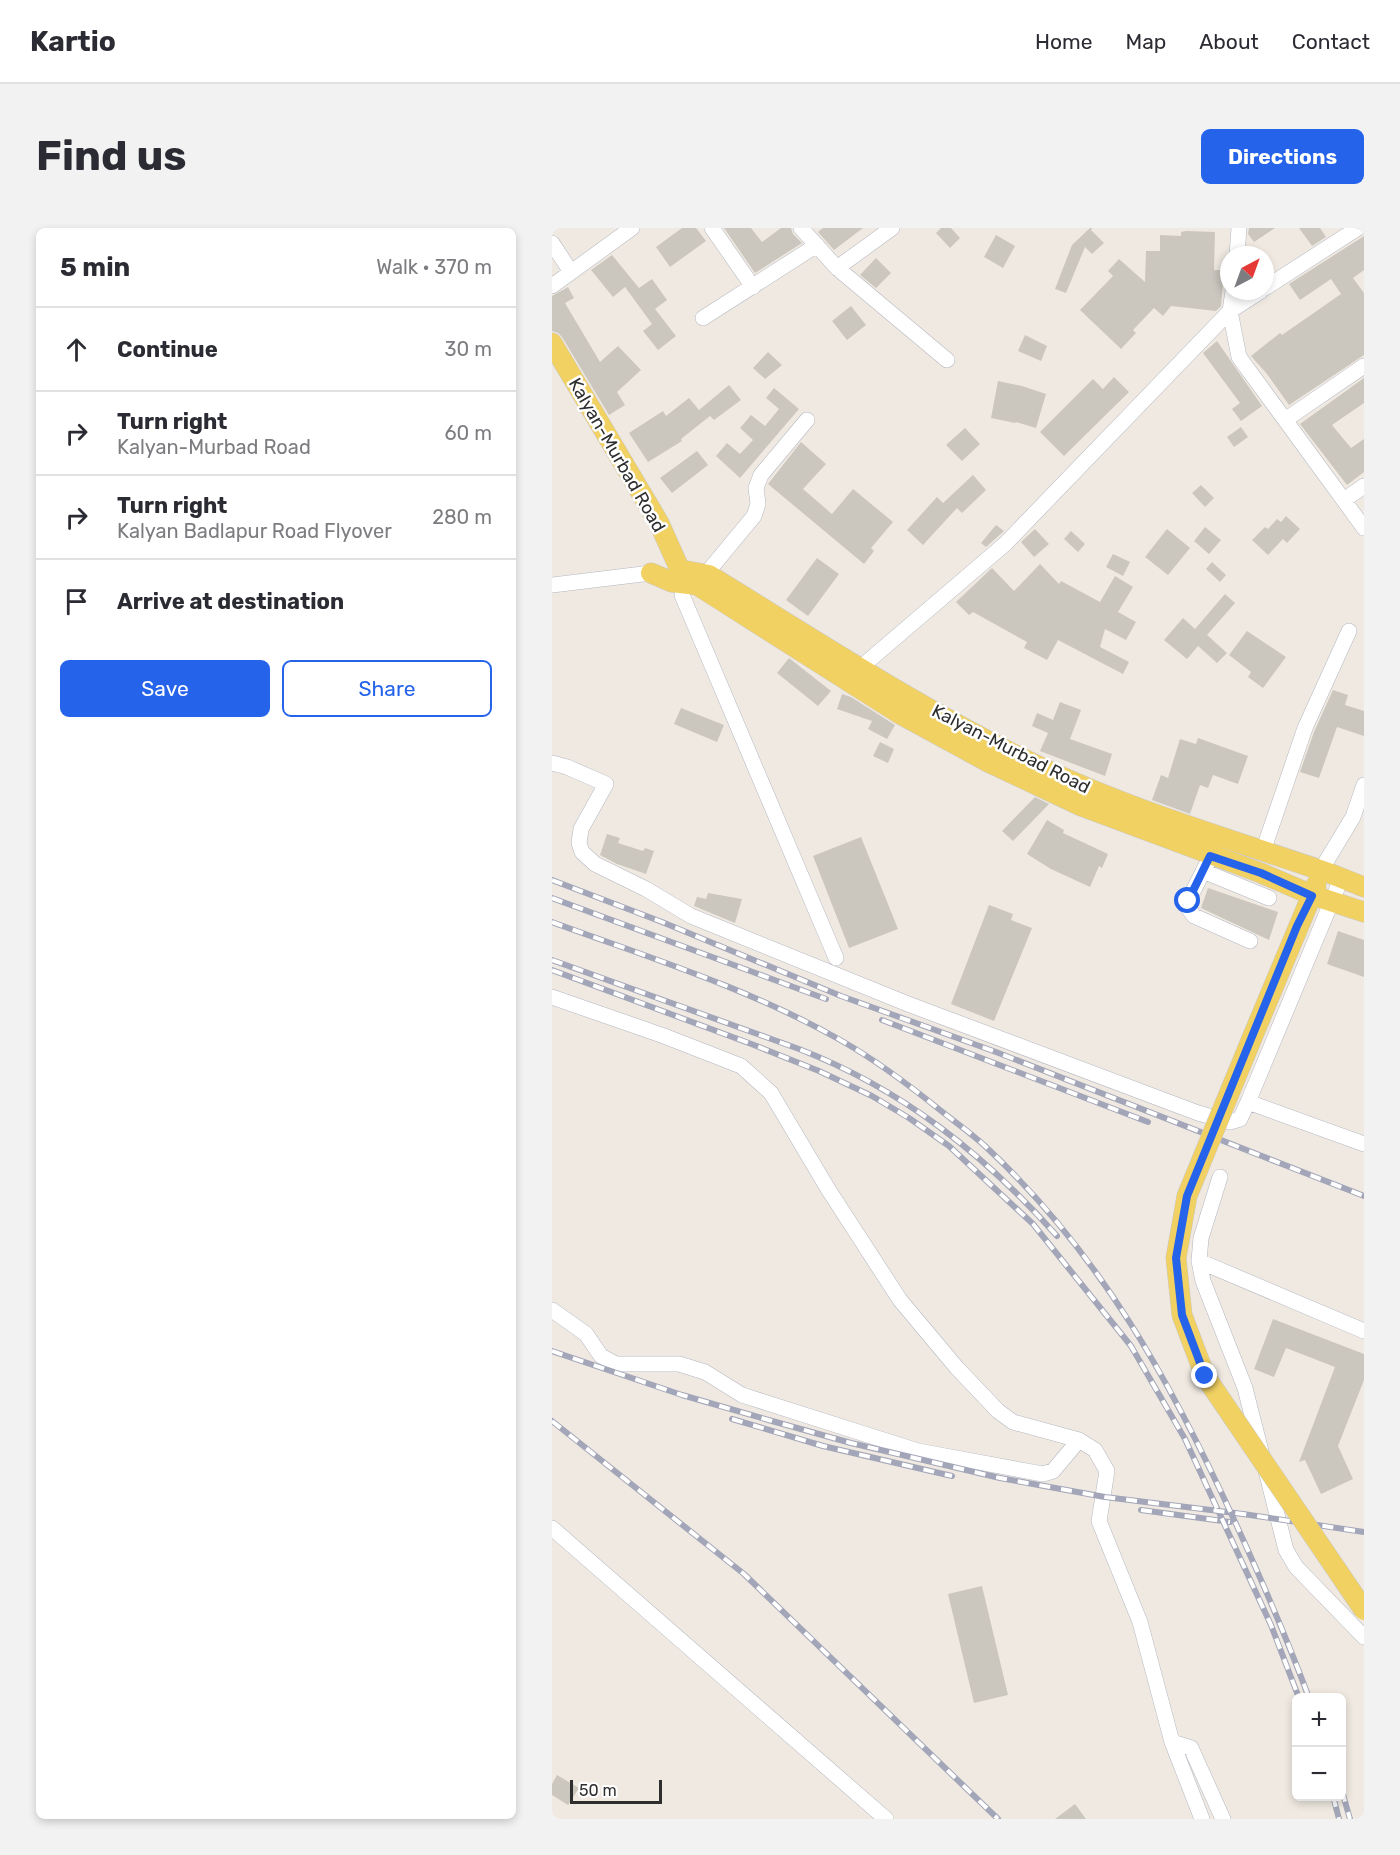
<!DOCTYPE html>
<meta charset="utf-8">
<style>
:root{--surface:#fff;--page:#f2f2f3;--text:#2b2b33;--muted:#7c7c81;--line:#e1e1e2;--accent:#2563eb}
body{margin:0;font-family:Rubik,sans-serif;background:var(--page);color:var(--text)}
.controls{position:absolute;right:18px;bottom:18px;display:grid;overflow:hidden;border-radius:9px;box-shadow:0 3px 9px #0003}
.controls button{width:54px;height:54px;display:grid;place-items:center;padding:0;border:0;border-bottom:2px solid var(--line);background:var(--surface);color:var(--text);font:30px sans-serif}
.compass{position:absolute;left:668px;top:18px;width:54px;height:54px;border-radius:50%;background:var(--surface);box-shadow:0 3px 9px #0003;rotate:41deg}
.scale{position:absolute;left:18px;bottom:15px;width:92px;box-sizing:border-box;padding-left:6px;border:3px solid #2e2e2e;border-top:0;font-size:16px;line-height:21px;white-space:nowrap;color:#2e2e2e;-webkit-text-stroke:4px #fff;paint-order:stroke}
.stop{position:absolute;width:18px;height:18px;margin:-14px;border:4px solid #2563eb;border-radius:50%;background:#fff}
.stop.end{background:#2563eb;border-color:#fff;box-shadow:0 2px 6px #0008}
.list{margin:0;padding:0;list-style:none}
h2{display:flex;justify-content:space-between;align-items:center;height:78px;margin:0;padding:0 24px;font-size:26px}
h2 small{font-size:20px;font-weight:400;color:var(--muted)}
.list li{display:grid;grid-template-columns:39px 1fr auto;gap:18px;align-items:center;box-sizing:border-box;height:84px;padding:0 24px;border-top:2px solid var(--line)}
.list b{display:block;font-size:22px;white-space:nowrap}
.list p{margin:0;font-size:20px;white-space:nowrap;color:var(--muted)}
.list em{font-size:20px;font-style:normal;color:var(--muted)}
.actions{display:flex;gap:12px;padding:18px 24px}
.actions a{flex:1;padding:14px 0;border:2px solid var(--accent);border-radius:9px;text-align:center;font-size:21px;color:var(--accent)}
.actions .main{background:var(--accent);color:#fff}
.icon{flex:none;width:33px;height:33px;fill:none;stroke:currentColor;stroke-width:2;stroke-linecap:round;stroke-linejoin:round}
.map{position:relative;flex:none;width:812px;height:1591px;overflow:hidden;border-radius:9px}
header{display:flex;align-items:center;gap:36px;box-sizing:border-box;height:84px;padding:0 30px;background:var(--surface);border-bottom:2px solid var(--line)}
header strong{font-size:28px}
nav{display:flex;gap:33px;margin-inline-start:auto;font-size:21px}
.intro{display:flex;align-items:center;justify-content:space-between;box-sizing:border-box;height:144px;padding:0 36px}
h1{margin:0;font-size:42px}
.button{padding:15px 27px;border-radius:9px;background:var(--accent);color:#fff;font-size:21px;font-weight:700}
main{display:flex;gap:36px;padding:0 36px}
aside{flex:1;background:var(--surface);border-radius:9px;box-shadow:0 3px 9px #0003}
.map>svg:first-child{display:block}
.building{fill:#cbc7bf}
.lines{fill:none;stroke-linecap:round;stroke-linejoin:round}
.minor-casing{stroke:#b4b7c1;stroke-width:16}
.major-casing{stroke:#c9c9c9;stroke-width:21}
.minor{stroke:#fff;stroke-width:15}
.major{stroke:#f2d163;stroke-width:20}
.rail-casing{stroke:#a3a6b8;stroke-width:6}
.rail{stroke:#fff;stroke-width:4;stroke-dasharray:11;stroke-linecap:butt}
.major-bridge-casing{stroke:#c9c9c9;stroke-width:21;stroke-linecap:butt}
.major-bridge{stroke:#f2d163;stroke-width:20}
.route{stroke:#2563eb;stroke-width:8}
.labels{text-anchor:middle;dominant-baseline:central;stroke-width:5;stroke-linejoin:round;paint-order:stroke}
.street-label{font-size:18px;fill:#2e2e2e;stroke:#fff}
</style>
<header>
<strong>Kartio</strong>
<nav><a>Home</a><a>Map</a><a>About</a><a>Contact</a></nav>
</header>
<div class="intro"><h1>Find us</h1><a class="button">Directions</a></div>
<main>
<aside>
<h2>5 min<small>Walk · 370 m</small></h2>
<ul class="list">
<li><svg class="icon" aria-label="ahead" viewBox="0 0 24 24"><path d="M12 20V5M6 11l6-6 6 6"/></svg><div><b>Continue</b></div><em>30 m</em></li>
<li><svg class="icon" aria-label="right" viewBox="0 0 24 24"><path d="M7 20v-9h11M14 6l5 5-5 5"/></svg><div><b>Turn right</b><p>Kalyan-Murbad Road</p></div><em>60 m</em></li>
<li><svg class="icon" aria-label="right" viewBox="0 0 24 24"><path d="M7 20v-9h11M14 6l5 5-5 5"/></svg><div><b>Turn right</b><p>Kalyan Badlapur Road Flyover</p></div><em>280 m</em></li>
<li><svg class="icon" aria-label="arrive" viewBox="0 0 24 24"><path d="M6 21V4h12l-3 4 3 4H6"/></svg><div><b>Arrive at destination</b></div></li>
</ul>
<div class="actions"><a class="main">Save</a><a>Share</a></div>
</aside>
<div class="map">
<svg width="812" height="1591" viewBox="0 0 812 1591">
<rect width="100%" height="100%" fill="#efe9e1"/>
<path class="building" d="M 130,0 L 144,0 L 154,13 L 118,39 L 104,19 Z
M 172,0 L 199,0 L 210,14 L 229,0 L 239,0 L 241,6 L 250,15 L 203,45 Z
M 271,0 L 311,0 L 282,22 L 266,4 Z
M 389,0 L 399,0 L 408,10 L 398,20 L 384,5 Z
M 538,0 L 540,0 L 539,2 L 552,15 L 540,26 L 533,19 L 514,65 L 503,61 L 520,17 Z
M 697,0 L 723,0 L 702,14 L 696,6 Z
M 747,0 L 768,0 L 774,9 L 760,18 Z
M 634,3 L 663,4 L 662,42 L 672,42 L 669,78 L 664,83 L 619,78 L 611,88 L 602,80 L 581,102 L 584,105 L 569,121 L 528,82 L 561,48 L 556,43 L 567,31 L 593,54 L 594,23 L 608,23 L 608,7 L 629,8 L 629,4 Z
M 444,7 L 463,18 L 451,40 L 432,29 Z
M 812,8 L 812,42 L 801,50 L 812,65 L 812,127 L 737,177 L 715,146 L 699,128 L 728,105 L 730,107 L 789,66 L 779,51 L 748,72 L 737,56 Z
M 60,27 L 87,60 L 100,51 L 115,72 L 103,81 L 124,108 L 106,122 L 91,103 L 100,96 L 73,59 L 61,69 L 39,42 Z
M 324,30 L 339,45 L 324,60 L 308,47 Z
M 16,59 L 22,70 L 13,75 L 48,134 L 66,118 L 89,142 L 65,164 L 73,177 L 57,187 L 10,109 L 6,105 L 0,103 L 0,68 Z
M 299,78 L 314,97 L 295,112 L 280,93 Z
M 473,107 L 495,118 L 489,133 L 466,123 Z
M 665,113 L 710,178 L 689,193 L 680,181 L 688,175 L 651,125 Z
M 216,124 L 230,137 L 213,151 L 201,140 Z
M 562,149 L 577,164 L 512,228 L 488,204 L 541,151 L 551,161 Z
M 812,150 L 812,175 L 780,197 L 799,220 L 812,211 L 812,244 L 795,257 L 748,196 Z
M 446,153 L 470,158 L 494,166 L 484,200 L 464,194 L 463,195 L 439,190 Z
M 177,157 L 189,172 L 162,192 L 158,188 L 129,211 L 130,213 L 96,234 L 77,205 L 111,183 L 114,188 L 137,170 L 147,182 Z
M 222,160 L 247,181 L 188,250 L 164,228 L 175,215 L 188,226 L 201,212 L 188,200 L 199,187 L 213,198 L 227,181 L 214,170 Z
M 689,199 L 696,209 L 682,219 L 675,209 Z
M 413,200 L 428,216 L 410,233 L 394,217 Z
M 249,214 L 274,236 L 251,261 L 280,286 L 301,261 L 341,294 L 319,320 L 322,323 L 312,336 L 216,256 Z
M 145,223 L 156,237 L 120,265 L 108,250 Z
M 421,247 L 434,262 L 410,285 L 405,280 L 371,317 L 355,302 L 385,269 L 391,275 Z
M 649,257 L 662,270 L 653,279 L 640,265 Z
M 734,288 L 748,301 L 735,315 L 731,311 L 716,327 L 700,312 L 713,299 L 716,301 L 725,291 L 729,294 Z
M 444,297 L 452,303 L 434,319 L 429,315 Z
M 653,299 L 669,312 L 657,326 L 642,313 Z
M 483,301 L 497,316 L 482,329 L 469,314 Z
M 615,301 L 638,320 L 616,347 L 593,329 Z
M 519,303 L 533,316 L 526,324 L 512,311 Z
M 561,326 L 578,334 L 571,348 L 554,339 Z
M 265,330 L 287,346 L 256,388 L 234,372 Z
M 660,334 L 674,347 L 668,354 L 654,341 Z
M 488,336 L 507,356 L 509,353 L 548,374 L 563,348 L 581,359 L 566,384 L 584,394 L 574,412 L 553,401 L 548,419 L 577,434 L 571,446 L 506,412 L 495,432 L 472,420 L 475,414 L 421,384 L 417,387 L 404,374 L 440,340 L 462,363 Z
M 673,366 L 683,375 L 655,407 L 675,425 L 665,435 L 646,418 L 635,431 L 612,412 L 631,390 L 643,401 Z
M 695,403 L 734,429 L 711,460 L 696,449 L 699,444 L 677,427 Z
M 237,430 L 279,463 L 266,478 L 225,445 Z
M 781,462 L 796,467 L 793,477 L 812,483 L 812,508 L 785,499 L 767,550 L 748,544 L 762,504 Z
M 290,466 L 299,469 L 343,497 L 335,511 L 316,501 L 320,493 L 285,481 Z
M 508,474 L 529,482 L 518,511 L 560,526 L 553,548 L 488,523 L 496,505 L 480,498 L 485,485 L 501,492 Z
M 129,480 L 172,497 L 165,514 L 122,496 Z
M 646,510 L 696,528 L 686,556 L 661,547 L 656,560 L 648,557 L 638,586 L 600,572 L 609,547 L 616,550 L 628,511 L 644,516 Z
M 328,514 L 342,521 L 336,535 L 321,528 Z
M 483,569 L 497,576 L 461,613 L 450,603 Z
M 495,592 L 512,602 L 511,605 L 556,626 L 550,640 L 547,638 L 538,659 L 499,641 L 475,626 Z
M 55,606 L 68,610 L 66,615 L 91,623 L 93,620 L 102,623 L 94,646 L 65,636 L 48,627 Z
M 309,609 L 346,701 L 297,720 L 261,628 Z
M 656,660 L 726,684 L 717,712 L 649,680 Z
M 156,665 L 190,671 L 183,695 L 142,678 L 145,669 L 154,671 Z
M 437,677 L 461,686 L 459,692 L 480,700 L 442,793 L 399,776 Z
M 786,703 L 812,712 L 812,749 L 775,736 Z
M 721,1091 L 812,1126 L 812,1152 L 786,1218 L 801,1251 L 769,1266 L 753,1232 L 747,1234 L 783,1139 L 734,1120 L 722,1149 L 702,1141 Z
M 430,1358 L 456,1467 L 422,1475 L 396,1366 Z
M 5,1547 L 27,1560 L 16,1577 L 0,1567 L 0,1556 Z
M 523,1576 L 534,1591 L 503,1591 Z"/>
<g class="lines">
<defs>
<path id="minor" d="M 160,0 L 201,59
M 249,0 L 285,40 L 395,132
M 0,15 L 19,44
M 685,27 L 687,0
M 285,40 L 340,0
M 0,58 L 80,0
M 713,60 L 806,0
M 681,63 L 678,83 L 687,129 L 812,300
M 151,90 L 265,17
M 733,192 L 812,138
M 792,272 L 812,258
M 149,352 L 202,288 L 206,276 L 204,260 L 209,247 L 255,192
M 0,357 L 99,345
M 130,367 L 284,730
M 308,440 L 453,316 L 678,83 L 709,63
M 0,535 L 15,539 L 54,556 L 29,601 L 27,615 L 30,624 L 43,636 L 94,661 L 139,688 L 356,776 L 646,885 L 678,894 L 688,891 L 696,874 L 789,651
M 711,623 L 753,500 L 797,403
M 659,628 L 636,673 L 636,680 L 642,688 L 698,713
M 769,642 L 801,589 L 812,557
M 651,643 L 717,670
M 0,769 L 112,808 L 189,838 L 219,865 L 276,961 L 348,1072 L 405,1140 L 446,1183 L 461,1194 L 527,1212 L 543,1222 L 555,1243 L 547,1293 L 588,1394 L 620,1514 L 650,1591
M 696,874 L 812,916
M 668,949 L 649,1010 L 647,1033 L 651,1053 L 693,1160 L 734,1322 L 744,1339 L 812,1409
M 647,1033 L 812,1103
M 0,1082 L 34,1106 L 49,1128 L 64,1136 L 127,1136 L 153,1144 L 190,1167 L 366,1223 L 491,1246 L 501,1243 L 527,1212
M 0,1300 L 334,1591
M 620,1514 L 639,1520 L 671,1591"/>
<path id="major" d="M 0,115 L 107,295 L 133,353
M 130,342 L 157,347 C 263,412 368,481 480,535 C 572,580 669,608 765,641 C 781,646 796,653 812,659
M 99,345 L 120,354 L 145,357 L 348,486 L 436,534 L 529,578 L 709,645 L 760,667 L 812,684
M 700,810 L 764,657"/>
</defs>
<use href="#minor" class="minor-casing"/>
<use href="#major" class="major-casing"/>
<use href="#minor" class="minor"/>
<use href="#major" class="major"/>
<defs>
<path id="rail" d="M 0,652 L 110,694 L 289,768 L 444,824 L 812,968
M 0,670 L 274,771
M 0,694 C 98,730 199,761 290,813 C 325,833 357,857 388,882 C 403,894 419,905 433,918 C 549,1026 619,1154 684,1296 C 710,1353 735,1410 757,1470
M 0,732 L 247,821 C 350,861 432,926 505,1008
M 0,742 L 202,817 L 267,843 L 320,868 L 357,890 L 397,918 L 481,996 L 579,1118 L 633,1211 L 719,1397 L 747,1470
M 330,792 L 596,894
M 0,1123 L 130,1167 L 220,1193 L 299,1215 L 448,1250 L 553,1269 L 691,1286 L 812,1304
M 180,1191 L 271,1218 L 400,1248
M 0,1193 L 192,1346 L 446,1591
M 589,1282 L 678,1294
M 790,1563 L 798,1591
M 781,1568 L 787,1591"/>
</defs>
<use href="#rail" class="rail-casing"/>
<use href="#rail" class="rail"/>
<defs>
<path id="major-bridge" d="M 700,810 L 635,968 L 624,1030 L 630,1087 L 653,1148 L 812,1382"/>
</defs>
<use href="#major-bridge" class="major-bridge-casing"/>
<use href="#major-bridge" class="major-bridge"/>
</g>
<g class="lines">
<path class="route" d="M 636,673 L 658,628 L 709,645 L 760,668 L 745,698 L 635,968 L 624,1030 L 630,1087 L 653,1148"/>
</g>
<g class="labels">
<g class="street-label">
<text transform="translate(65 227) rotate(60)">Kalyan-Murbad Road</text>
<text transform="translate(459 521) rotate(27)">Kalyan-Murbad Road</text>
</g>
</g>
</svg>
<div class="controls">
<button>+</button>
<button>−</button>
</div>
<svg class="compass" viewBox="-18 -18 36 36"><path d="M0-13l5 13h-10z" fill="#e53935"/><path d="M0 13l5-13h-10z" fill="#7c7c81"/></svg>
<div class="scale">50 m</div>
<div class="stop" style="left:636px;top:673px"></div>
<div class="stop end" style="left:653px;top:1148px"></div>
</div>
</main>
